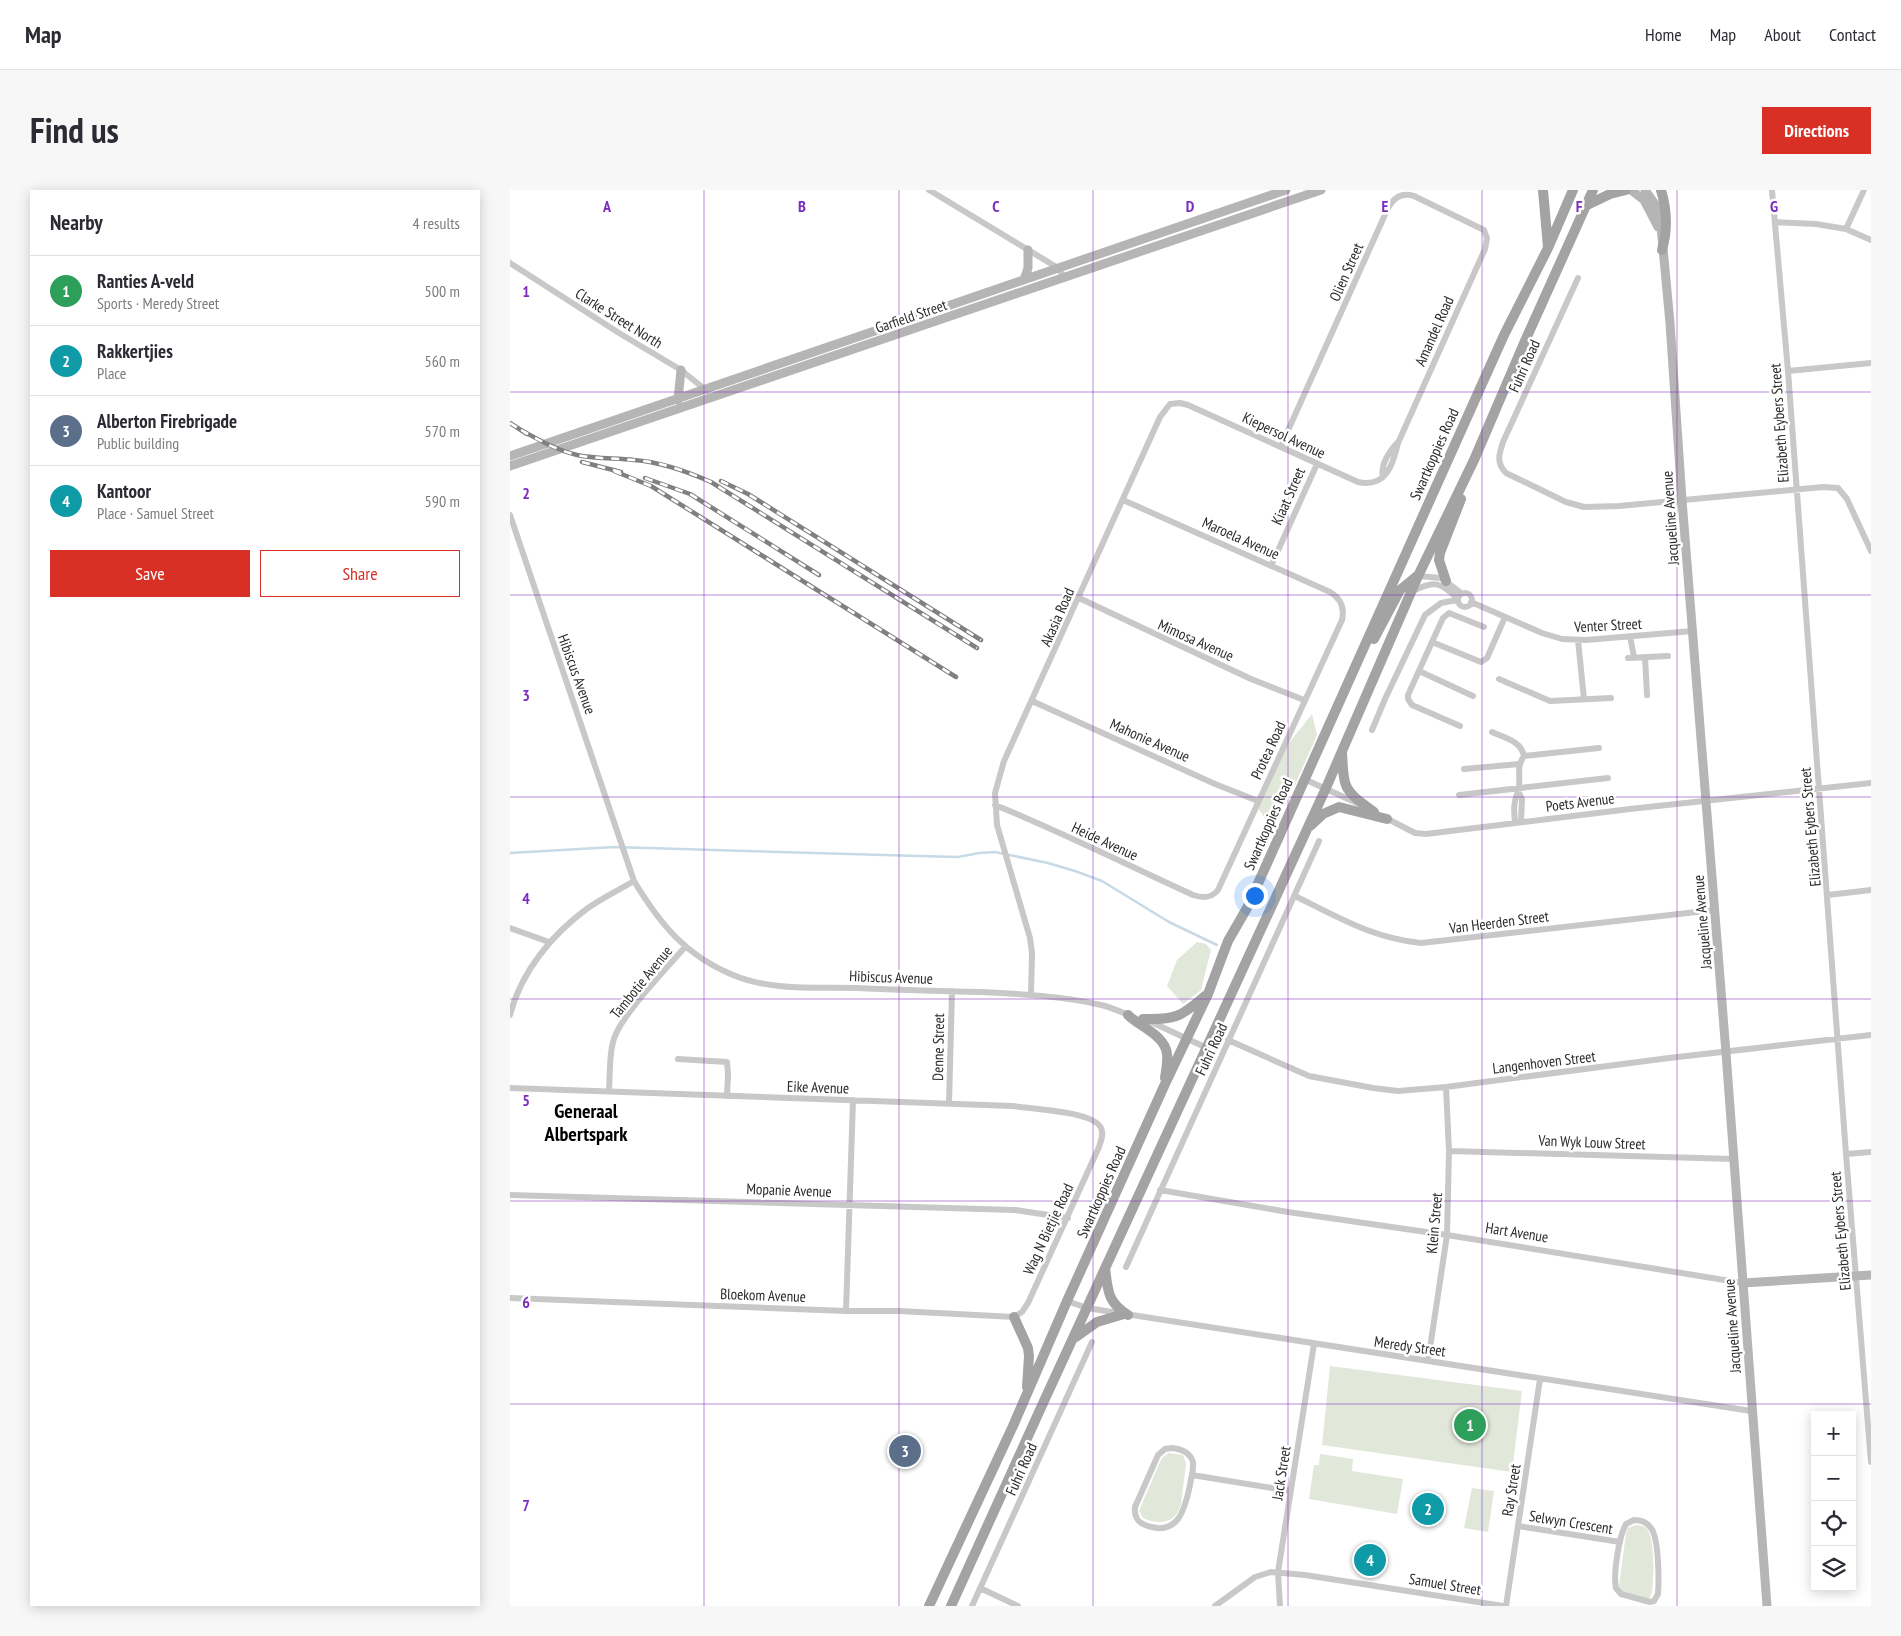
<!DOCTYPE html>
<meta charset="utf-8">
<style>
:root{--surface:#fff;--page:#f7f7f7;--text:#2b2b33;--muted:#7c7c81;--line:#e1e1e2;--accent:#d93025}
body{margin:0;font-family:"PT Sans Narrow",sans-serif;background:var(--page);color:var(--text)}
.controls{position:absolute;right:15px;bottom:15px;display:grid;overflow:hidden;border-radius:0px;box-shadow:0 2px 12px #0003}
.controls button{width:45px;height:45px;display:grid;place-items:center;padding:0;border:0;border-bottom:1px solid var(--line);background:var(--surface);color:var(--text);font:25px sans-serif}
.you{position:absolute;left:744px;top:705px;width:18px;height:18px;margin:-12px;border:4px solid #fff;border-radius:50%;background:#1a73e8;box-shadow:0 0 0 8px #1a73e833}
.badge{display:grid;place-items:center;width:32px;height:32px;border-radius:50%;background:var(--accent);color:#fff;font-size:16px;font-weight:700}
.pin{position:absolute;translate:-50% -50%;border:2px solid #fff;box-shadow:0 1px 5px #0006}
.list{margin:0;padding:0;list-style:none}
h2{display:flex;justify-content:space-between;align-items:center;height:65px;margin:0;padding:0 20px;font-size:21px}
h2 small{font-size:16px;font-weight:400;color:var(--muted)}
.list li{display:grid;grid-template-columns:32px 1fr auto;gap:15px;align-items:center;box-sizing:border-box;height:70px;padding:0 20px;border-top:1px solid var(--line)}
.list b{display:block;font-size:19px;white-space:nowrap}
.list p{margin:0;font-size:16px;white-space:nowrap;color:var(--muted)}
.list em{font-size:16px;font-style:normal;color:var(--muted)}
.actions{display:flex;gap:10px;padding:15px 20px}
.actions a{flex:1;padding:11px 0;border:1px solid var(--accent);border-radius:0px;text-align:center;font-size:18px;color:var(--accent)}
.actions .main{background:var(--accent);color:#fff}
.icon{flex:none;width:28px;height:28px;fill:none;stroke:currentColor;stroke-width:2;stroke-linecap:round;stroke-linejoin:round}
.map{position:relative;flex:none;width:1361px;height:1416px;overflow:hidden;border-radius:0px}
header{display:flex;align-items:center;gap:30px;box-sizing:border-box;height:70px;padding:0 25px;background:var(--surface);border-bottom:1px solid var(--line)}
header strong{font-size:24px}
nav{display:flex;gap:28px;margin-inline-start:auto;font-size:18px}
.intro{display:flex;align-items:center;justify-content:space-between;box-sizing:border-box;height:120px;padding:0 30px}
h1{margin:0;font-size:35px}
.button{padding:12px 22px;border-radius:0px;background:var(--accent);color:#fff;font-size:18px;font-weight:700}
main{display:flex;gap:30px;padding:0 30px}
aside{flex:1;background:var(--surface);border-radius:0px;box-shadow:0 2px 12px #0003}
.map>svg:first-child{display:block}
.green{fill:#e1e8da}
.lines{fill:none;stroke-linecap:round;stroke-linejoin:round}
.stream{stroke:#c7dae6;stroke-width:2.5}
.street{stroke:#c8c8c8;stroke-width:6}
.secondary{stroke:#b5b5b5;stroke-width:9}
.primary{stroke:#a3a3a3;stroke-width:10}
.rail-casing{stroke:#808080;stroke-width:4.5}
.rail{stroke:#fff;stroke-width:2.5;stroke-dasharray:8;stroke-linecap:butt}
.grid{fill:none;stroke:#7b2cbf;stroke-width:1;stroke-opacity:0.55}
.labels{text-anchor:middle;dominant-baseline:central;stroke-width:5;stroke-linejoin:round;paint-order:stroke}
.street-label{font-size:15px;fill:#2b2b2b;stroke:#fff}
.district-label{font-size:20px;font-weight:bold;fill:#000;stroke:#fff}
.grid-label{font-size:16px;text-anchor:middle;font-weight:bold;fill:#7b2cbf;stroke:#fff;stroke-width:5;stroke-linejoin:round;paint-order:stroke}
</style>
<header>
<strong>Map</strong>
<nav><a>Home</a><a>Map</a><a>About</a><a>Contact</a></nav>
</header>
<div class="intro"><h1>Find us</h1><a class="button">Directions</a></div>
<main>
<aside>
<h2>Nearby<small>4 results</small></h2>
<ul class="list">
<li><span class="badge" style="background:#2e9e5b">1</span><div><b>Ranties A-veld</b><p>Sports · Meredy Street</p></div><em>500 m</em></li>
<li><span class="badge" style="background:#0f9aa8">2</span><div><b>Rakkertjies</b><p>Place</p></div><em>560 m</em></li>
<li><span class="badge" style="background:#5c6f8a">3</span><div><b>Alberton Firebrigade</b><p>Public building</p></div><em>570 m</em></li>
<li><span class="badge" style="background:#0f9aa8">4</span><div><b>Kantoor</b><p>Place · Samuel Street</p></div><em>590 m</em></li>
</ul>
<div class="actions"><a class="main">Save</a><a>Share</a></div>
</aside>
<div class="map">
<svg width="1361" height="1416" viewBox="0 0 1361 1416">
<rect width="100%" height="100%" fill="#fff"/>
<path class="green" d="M 802,524 L 807,545 L 785,595 L 767,622 L 755,628 L 747,617 L 775,558 Z
M 687,752 L 696,754 L 701,760 L 691,800 L 673,814 L 657,796 L 667,770 Z
M 820,1176 L 1012,1201 L 1002,1282 L 812,1255 Z
M 659,1263 L 673,1265 L 676,1274 L 671,1314 C 666,1334 649,1335 633,1328 L 629,1321 L 649,1274 L 653,1267 Z
M 810,1264 L 843,1269 L 842,1281 L 893,1289 L 887,1324 L 799,1309 L 804,1275 L 809,1275 Z
M 962,1298 L 984,1301 L 978,1342 L 954,1338 Z
M 1126,1335 C 1130,1335 1134,1336 1137,1339 C 1145,1349 1145,1397 1140,1408 L 1136,1409 L 1112,1401 L 1109,1396 L 1116,1343 L 1118,1338 Z"/>
<g class="lines">
<path class="stream" d="M 0,663 L 104,657 L 408,666 L 448,667 L 469,663 L 485,662 L 538,673 L 565,681 L 592,691 L 659,732 L 707,755"/>
<path class="street" d="M 419,0 L 548,78 L 555,88
M 1262,0 L 1278,181 L 1336,964 L 1361,1272
M 1265,32 L 1306,34 L 1336,39 L 1361,50
M 1336,39 L 1354,0
M 0,73 L 109,143 L 171,180 L 197,201
M 1068,88 L 993,252 C 989,264 986,273 996,283 L 1056,312 L 1074,317 L 1109,316 L 1313,297 L 1328,298 L 1337,309 L 1361,361
M 1278,181 L 1361,173
M 873,287 C 870,274 879,262 887,253
M 0,325 L 124,691 C 150,734 176,766 223,785 C 261,801 307,797 347,798 C 388,800 430,801 471,802 C 512,804 552,806 591,815 C 601,817 610,822 620,825
M 761,376 L 807,274
M 908,386 L 931,388 L 951,403
M 903,401 C 924,390 930,392 947,408
M948 410a7 7 0 1 1 14 0a7 7 0 1 1-14 0Z
M 569,408 L 741,489 L 794,510
M 961,412 L 1032,443 L 1052,449 L 1076,450 L 1183,441
M 1120,446 L 1124,467
M 1068,450 L 1074,509
M 922,452 L 933,428 L 939,423 L 974,437
M 1135,467 L 1137,505
M 1118,468 L 1158,466
M 909,481 L 963,506
M 989,489 L 1040,511 L 1101,508
M 522,511 L 705,594 L 748,611
M 950,536 L 902,515 L 898,509 L 898,505 L 922,452 L 971,472 L 977,468 L 995,427
M 862,540 L 875,509 L 915,425 L 931,413 L 947,410
M 982,542 C 995,548 1011,551 1014,566
M 954,579 L 1009,574
M 794,589 L 847,613
M 1008,601 L 1012,609 L 1011,632
M 949,605 L 1098,588
M 485,615 C 552,642 617,675 683,705 C 692,708 701,709 708,700 L 832,430 C 835,417 830,408 820,402 L 613,310
M 874,627 L 905,643 L 916,644 L 1120,619 L 1361,593
M 1005,633 C 1004,619 1003,614 1008,601 C 1012,589 1005,579 1014,566 L 1089,558
M 1318,705 L 1361,700
M 785,706 C 828,727 862,748 911,753 L 1204,720
M 0,738 L 39,752
M 521,804 L 522,763 L 520,748 L 487,635 L 485,603 L 494,571 L 650,227 L 660,214 L 670,213 L 678,215 L 848,292 C 876,298 883,275 888,253 L 975,59 L 977,48 L 974,40 L 904,6 C 891,2 884,8 878,18 L 771,256
M 0,825 C 11,782 42,744 78,718 C 92,708 109,700 124,691
M 639,831 L 697,858
M 718,850 L 799,886 L 863,898 L 888,901 L 936,897 L 1159,868 L 1361,845
M 168,869 L 217,872 L 218,884 L 217,906
M 0,898 L 503,916 C 521,919 583,921 591,938 C 594,944 591,951 589,957 L 518,1113 L 512,1122 L 504,1127 L 389,1121 L 336,1121 L 0,1108
M 99,901 C 100,885 99,867 103,852 C 108,828 158,777 175,757
M 439,913 L 442,801
M 939,961 L 1224,969
M 1336,964 L 1361,962
M 650,1000 L 778,1022 L 937,1045 L 1233,1093
M 0,1005 L 505,1020 L 558,1028
M 616,1077 L 809,651
M 557,1111 L 577,1118 L 1241,1221
M 336,1121 L 343,910
M 918,1171 L 937,1045 L 939,961 L 936,897
M 662,1258 C 671,1259 680,1262 683,1272 C 684,1279 681,1288 680,1295 C 675,1319 668,1348 635,1335 C 627,1332 624,1325 625,1317 L 648,1265 L 655,1259 Z
M 682,1285 L 781,1301
M 1124,1330 C 1131,1330 1137,1332 1141,1338 C 1149,1349 1149,1389 1148,1404 L 1144,1411 L 1140,1412 L 1111,1404 L 1106,1398 C 1103,1384 1109,1346 1116,1334 Z
M 1008,1336 L 1110,1352
M 470,1398 L 508,1416
M 462,1416 L 582,1152
M 705,1416 L 745,1387 L 761,1382 L 795,1385 L 993,1416
M 770,1416 L 768,1382 L 804,1154
M 996,1416 L 1030,1189"/>
<path class="secondary" d="M 1121,0 L 1134,10 L 1148,37
M 1135,0 L 1147,17 L 1150,26 L 1160,133 L 1172,310 L 1216,863 L 1257,1416
M 514,90 L 518,78 L 518,60
M 168,210 L 171,180
M 0,266 C 259,179 517,87 776,0
M 0,276 L 811,0
M 1233,1093 L 1361,1085"/>
<path class="primary" d="M 1033,0 L 1038,57
M 1151,0 C 1157,20 1158,39 1152,60
M 1075,16 L 1100,4 L 1116,0
M 936,391 L 929,370 L 930,363 L 951,309
M 864,449 L 890,400 L 907,386
M 832,563 C 834,601 834,600 864,622
M 800,636 L 813,624 L 829,617 L 877,629
M 618,825 C 630,837 655,845 657,864 C 658,872 656,881 655,888
M 633,829 C 665,830 671,827 695,806
M 595,1078 C 598,1100 597,1112 618,1125
M 504,1127 L 518,1158 L 519,1166 L 517,1197
M 566,1147 L 587,1132 L 614,1124
M 419,1416 L 503,1236 L 557,1111 L 655,894 L 698,804 L 718,751 L 737,718 L 994,145 L 1038,58 L 1063,0
M 441,1416 L 534,1211 L 816,598 L 908,386 L 964,270 L 1015,151 L 1083,0"/>
<defs>
<path id="rail" d="M 0,233 L 17,244
M 11,240 C 29,250 46,260 67,265 C 86,269 105,268 124,270 C 151,272 176,281 201,292 L 467,458
M 72,272 L 111,282
M 104,281 L 141,296 L 446,487
M 135,288 L 180,304 L 309,385
M 211,291 L 238,304 L 471,450"/>
</defs>
<use href="#rail" class="rail-casing"/>
<use href="#rail" class="rail"/>
</g>
<path class="grid" d="M 194,0 L 194,1416M 389,0 L 389,1416M 583,0 L 583,1416M 778,0 L 778,1416M 972,0 L 972,1416M 1167,0 L 1167,1416M 0,202 L 1361,202M 0,405 L 1361,405M 0,607 L 1361,607M 0,809 L 1361,809M 0,1011 L 1361,1011M 0,1214 L 1361,1214"/>
<g class="labels">
<g class="street-label">
<text transform="translate(836 82) rotate(-66)">Olien Street</text>
<text transform="translate(401 126) rotate(-19)">Garfield Street</text>
<text transform="translate(109 128) rotate(32)">Clarke Street North</text>
<text transform="translate(924 141) rotate(-66)">Amandel Road</text>
<text transform="translate(1014 176) rotate(-66)">Fuhri Road</text>
<text transform="translate(1269 233) rotate(-94)">Elizabeth Eybers Street</text>
<text transform="translate(774 245) rotate(25)">Kiepersol Avenue</text>
<text transform="translate(924 264) rotate(-66)">Swartkoppies Road</text>
<text transform="translate(778 306) rotate(-66)">Kiaat Street</text>
<text transform="translate(1160 328) rotate(-94)">Jacqueline Avenue</text>
<text transform="translate(731 348) rotate(24)">Maroela Avenue</text>
<text transform="translate(547 427) rotate(-66)">Akasia Road</text>
<text transform="translate(1098 435) rotate(-3)">Venter Street</text>
<text transform="translate(686 450) rotate(24)">Mimosa Avenue</text>
<text transform="translate(67 484) rotate(70)">Hibiscus Avenue</text>
<text transform="translate(640 550) rotate(24)">Mahonie Avenue</text>
<text transform="translate(758 560) rotate(-65)">Protea Road</text>
<text transform="translate(1070 612) rotate(-7)">Poets Avenue</text>
<text transform="translate(758 634) rotate(-66)">Swartkoppies Road</text>
<text transform="translate(1300 637) rotate(-95)">Elizabeth Eybers Street</text>
<text transform="translate(595 651) rotate(25)">Heide Avenue</text>
<text transform="translate(989 732) rotate(-7)">Van Heerden Street</text>
<text transform="translate(1192 732) rotate(-95)">Jacqueline Avenue</text>
<text transform="translate(381 787) rotate(2)">Hibiscus Avenue</text>
<text transform="translate(131 792) rotate(-51)">Tambotie Avenue</text>
<text transform="translate(428 857) rotate(-89)">Denne Street</text>
<text transform="translate(701 859) rotate(-65)">Fuhri Road</text>
<text transform="translate(1034 872) rotate(-7)">Langenhoven Street</text>
<text transform="translate(308 897) rotate(2)">Eike Avenue</text>
<text transform="translate(1082 952) rotate(2)">Van Wyk Louw Street</text>
<text transform="translate(279 1000) rotate(2)">Mopanie Avenue</text>
<text transform="translate(591 1002) rotate(-66)">Swartkoppies Road</text>
<text transform="translate(924 1033) rotate(-85)">Klein Street</text>
<text transform="translate(538 1039) rotate(-65)">Wag N Bietjie Road</text>
<text transform="translate(1330 1041) rotate(-95)">Elizabeth Eybers Street</text>
<text transform="translate(1007 1042) rotate(9)">Hart Avenue</text>
<text transform="translate(253 1105) rotate(2)">Bloekom Avenue</text>
<text transform="translate(1222 1136) rotate(-94)">Jacqueline Avenue</text>
<text transform="translate(900 1156) rotate(8)">Meredy Street</text>
<text transform="translate(511 1279) rotate(-66)">Fuhri Road</text>
<text transform="translate(771 1283) rotate(-81)">Jack Street</text>
<text transform="translate(1001 1300) rotate(-81)">Ray Street</text>
<text transform="translate(1061 1332) rotate(9)">Selwyn Crescent</text>
<text transform="translate(935 1394) rotate(9)">Samuel Street</text>
</g>
<g class="district-label">
<text x="76" y="921">Generaal<tspan x="76" dy="23">Albertspark</tspan></text>
</g>
</g>
<g class="grid-label">
<text x="97" y="22">A</text>
<text x="292" y="22">B</text>
<text x="486" y="22">C</text>
<text x="680" y="22">D</text>
<text x="875" y="22">E</text>
<text x="1069" y="22">F</text>
<text x="1264" y="22">G</text>
<text x="16" y="107">1</text>
<text x="16" y="309">2</text>
<text x="16" y="511">3</text>
<text x="16" y="714">4</text>
<text x="16" y="916">5</text>
<text x="16" y="1118">6</text>
<text x="16" y="1321">7</text>
</g>
</svg>
<div class="controls">
<button>+</button>
<button>−</button>
<button><svg class="icon" aria-label="locate" viewBox="0 0 24 24"><circle cx="12" cy="12" r="6"/><path d="M12 2v4M12 18v4M2 12h4M18 12h4"/></svg></button>
<button><svg class="icon" aria-label="layers" viewBox="0 0 24 24"><path d="M12 4l9 5-9 5-9-5zM3 14l9 5 9-5"/></svg></button>
</div>
<div class="you"></div>
<div class="pin badge" style="left:960px;top:1235px;background:#2e9e5b">1</div>
<div class="pin badge" style="left:918px;top:1319px;background:#0f9aa8">2</div>
<div class="pin badge" style="left:395px;top:1261px;background:#5c6f8a">3</div>
<div class="pin badge" style="left:860px;top:1370px;background:#0f9aa8">4</div>
</div>
</main>
